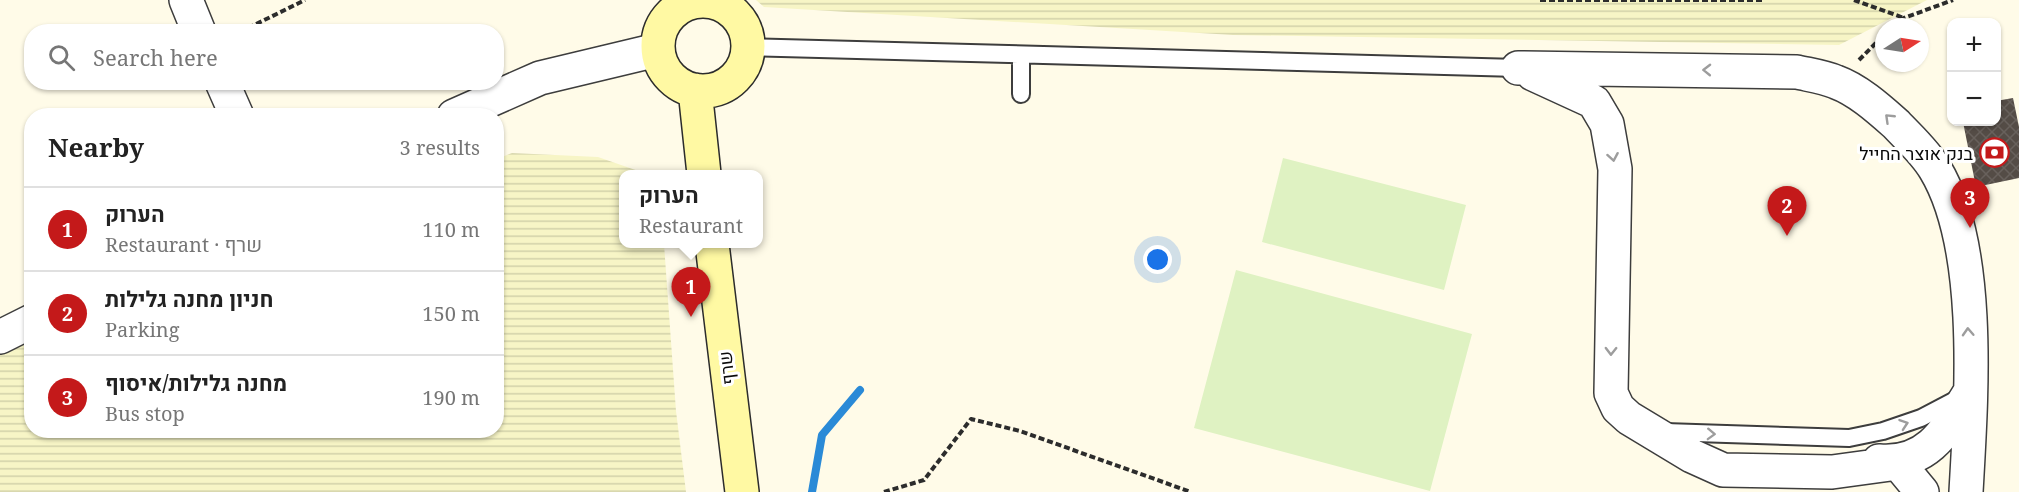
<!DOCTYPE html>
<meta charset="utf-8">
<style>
:root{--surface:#fff;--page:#f2f2f2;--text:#222;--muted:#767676;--line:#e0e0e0;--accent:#c4191a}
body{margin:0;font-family:"Noto Serif",Heebo,serif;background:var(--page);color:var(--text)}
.controls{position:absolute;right:18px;top:18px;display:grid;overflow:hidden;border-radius:12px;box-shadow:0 2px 4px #0004}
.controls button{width:54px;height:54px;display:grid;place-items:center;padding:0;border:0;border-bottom:2px solid var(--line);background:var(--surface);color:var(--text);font:30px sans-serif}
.compass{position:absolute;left:1875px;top:18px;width:54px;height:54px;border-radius:50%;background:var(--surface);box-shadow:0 2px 4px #0004;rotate:78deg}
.you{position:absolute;left:1158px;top:260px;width:21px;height:21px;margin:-15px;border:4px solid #fff;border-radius:50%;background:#1a73e8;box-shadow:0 0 0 9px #1a73e833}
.badge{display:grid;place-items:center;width:39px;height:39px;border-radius:50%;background:var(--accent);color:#fff;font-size:20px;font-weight:700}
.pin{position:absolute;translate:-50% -50px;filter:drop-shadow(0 2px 3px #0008)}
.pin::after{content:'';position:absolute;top:32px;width:21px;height:18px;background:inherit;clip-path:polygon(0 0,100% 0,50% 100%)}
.popup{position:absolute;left:619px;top:170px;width:144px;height:78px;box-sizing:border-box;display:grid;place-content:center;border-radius:12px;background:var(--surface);filter:drop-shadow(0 2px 4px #0005);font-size:20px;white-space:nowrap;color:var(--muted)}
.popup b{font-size:22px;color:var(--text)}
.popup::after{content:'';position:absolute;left:50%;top:100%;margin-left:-12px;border:12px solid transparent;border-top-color:var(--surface)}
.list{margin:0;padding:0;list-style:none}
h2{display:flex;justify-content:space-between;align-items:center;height:78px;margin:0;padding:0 24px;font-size:26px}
h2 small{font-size:20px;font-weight:400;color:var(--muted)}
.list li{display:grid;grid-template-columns:39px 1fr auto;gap:18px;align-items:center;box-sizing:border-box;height:84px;padding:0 24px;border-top:2px solid var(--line)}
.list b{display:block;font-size:22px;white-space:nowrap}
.list p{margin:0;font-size:20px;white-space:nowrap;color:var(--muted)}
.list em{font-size:20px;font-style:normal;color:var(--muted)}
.icon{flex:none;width:33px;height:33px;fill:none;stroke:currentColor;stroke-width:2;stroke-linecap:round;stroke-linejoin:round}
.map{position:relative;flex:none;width:2019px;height:492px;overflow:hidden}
.search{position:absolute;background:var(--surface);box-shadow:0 2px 4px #0004;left:24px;top:24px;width:480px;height:66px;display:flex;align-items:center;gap:15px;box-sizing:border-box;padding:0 21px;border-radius:24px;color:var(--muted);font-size:22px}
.panel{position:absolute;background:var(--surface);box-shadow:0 2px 4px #0004;left:24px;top:108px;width:480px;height:330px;border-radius:24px}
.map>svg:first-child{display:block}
.farmland{fill:url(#farmland-rules)}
.pitch{fill:#dff2c2}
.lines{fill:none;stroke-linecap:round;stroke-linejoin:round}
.stream{stroke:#2a8ad7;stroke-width:8}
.building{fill:url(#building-cross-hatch)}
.lane-casing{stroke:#3d3d3d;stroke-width:20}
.street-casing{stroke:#3d3d3d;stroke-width:36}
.secondary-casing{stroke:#2c2c2c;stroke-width:36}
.path{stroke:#2c2c2c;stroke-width:4;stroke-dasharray:6 3;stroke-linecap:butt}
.lane{stroke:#fff;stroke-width:16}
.street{stroke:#fff;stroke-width:33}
.secondary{stroke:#fff9a3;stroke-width:33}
.oneway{stroke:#9d9d9d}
.labels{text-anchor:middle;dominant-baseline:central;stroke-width:6;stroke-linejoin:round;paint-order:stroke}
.poi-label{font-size:18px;fill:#0a0a0a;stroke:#fff;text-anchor:end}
.street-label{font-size:18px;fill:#0a0a0a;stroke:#fff}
</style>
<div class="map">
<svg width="2019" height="492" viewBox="0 0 2019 492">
<defs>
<pattern id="farmland-rules" width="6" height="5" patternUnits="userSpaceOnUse" patternTransform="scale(1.5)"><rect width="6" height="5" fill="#f7f5c6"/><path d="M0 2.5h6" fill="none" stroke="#d2d1a9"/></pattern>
<pattern id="building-cross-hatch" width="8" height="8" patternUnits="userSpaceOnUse" patternTransform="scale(1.5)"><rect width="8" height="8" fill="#544c46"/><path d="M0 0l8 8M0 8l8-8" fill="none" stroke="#68615c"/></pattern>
</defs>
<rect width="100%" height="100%" fill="#fffbe8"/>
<path class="farmland" d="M 756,0 L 1927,0 L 1839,45 L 1233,35 L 764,7 Z
M 512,153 L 598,157 L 647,174 L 624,174 L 624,244 L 664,244 L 676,411 L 686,492 L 0,492 L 0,355 L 31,342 L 32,430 L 496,430 L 497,159 Z"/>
<path class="pitch" d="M 1283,158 L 1466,205 L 1444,290 L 1262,242 Z
M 1236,270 L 1472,334 L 1430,491 L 1194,428 Z"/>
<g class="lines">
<path class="stream" d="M 812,492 L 822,435 L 860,390"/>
</g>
<path class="building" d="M 2013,98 L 2019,127 L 2019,178 L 1976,187 L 1963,122 L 1996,122 L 1996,101 Z"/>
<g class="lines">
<defs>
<path id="lane" d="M 748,47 L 1518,68
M 1021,55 L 1021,94
M 1665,432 L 1849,438 L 1883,431 L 1921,418 L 1961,397"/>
<path id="street" d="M 186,0 L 199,32
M 692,0 L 692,1
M 1518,68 L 1797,72 C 1810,75 1824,77 1836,82 C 1858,90 1879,109 1896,124 C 1909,138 1925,152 1935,169 C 1983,248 1971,402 1966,492
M 1533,74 L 1594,102 L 1607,124 L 1615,169 L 1611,393 L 1618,408 L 1629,418 L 1692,456 L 1723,470 L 1832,472 L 1898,463 L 1922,492
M 222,82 L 237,116
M 454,116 L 540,78 L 657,50
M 0,337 L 32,321
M 1879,461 C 1929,465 1947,429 1970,392"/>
<path id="secondary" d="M658 46a45 45 0 1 1 90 0a45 45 0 1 1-90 0Z
M 695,90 L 704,174
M 712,244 L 742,492"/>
</defs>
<use href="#lane" class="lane-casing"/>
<use href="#street" class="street-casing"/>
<use href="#secondary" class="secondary-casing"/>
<path class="path" d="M 1540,0 L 1762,0
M 1854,0 L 1904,18
M 1894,27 L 1904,18 L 1953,0
M 240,32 L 305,0
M 1859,60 L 1884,35
M 884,492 L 924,480 L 971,419 L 1020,431 L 1191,492"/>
<use href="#lane" class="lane"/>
<use href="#street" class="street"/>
<use href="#secondary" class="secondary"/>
</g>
<defs><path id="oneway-chevron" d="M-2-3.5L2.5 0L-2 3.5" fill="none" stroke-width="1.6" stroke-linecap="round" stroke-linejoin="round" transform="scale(1.5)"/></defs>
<g class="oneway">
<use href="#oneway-chevron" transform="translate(1707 70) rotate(-179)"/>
<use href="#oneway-chevron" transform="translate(1889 118) rotate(-136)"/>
<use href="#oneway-chevron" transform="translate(1613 157) rotate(80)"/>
<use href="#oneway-chevron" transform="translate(1968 332) rotate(-93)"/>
<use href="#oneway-chevron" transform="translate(1611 351) rotate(91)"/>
<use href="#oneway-chevron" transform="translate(1904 424) rotate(-19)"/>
<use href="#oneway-chevron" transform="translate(1711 434) rotate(2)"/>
</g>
<defs>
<symbol id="bank-ring" viewBox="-11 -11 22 22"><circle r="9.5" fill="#fff" stroke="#c4191a" stroke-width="1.5"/><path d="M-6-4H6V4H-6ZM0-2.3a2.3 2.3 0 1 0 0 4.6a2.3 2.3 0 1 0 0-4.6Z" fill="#c4191a"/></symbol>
</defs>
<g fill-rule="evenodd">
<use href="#bank-ring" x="1978" y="136" width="33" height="33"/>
</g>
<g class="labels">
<g class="poi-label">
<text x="1973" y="153">בנק אוצר החייל</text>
</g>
<g class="street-label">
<text transform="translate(726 368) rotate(-97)">שרף</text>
</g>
</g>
</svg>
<div class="controls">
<button>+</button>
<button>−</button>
</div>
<svg class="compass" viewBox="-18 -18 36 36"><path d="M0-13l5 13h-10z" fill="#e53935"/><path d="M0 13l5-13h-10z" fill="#767676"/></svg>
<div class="you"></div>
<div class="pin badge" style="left:691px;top:317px">1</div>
<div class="popup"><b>הערוק</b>Restaurant</div>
<div class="pin badge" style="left:1787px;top:236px">2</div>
<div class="pin badge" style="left:1970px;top:228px">3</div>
<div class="search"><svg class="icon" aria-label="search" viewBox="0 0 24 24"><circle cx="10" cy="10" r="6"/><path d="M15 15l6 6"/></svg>Search here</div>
<section class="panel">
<h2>Nearby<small>3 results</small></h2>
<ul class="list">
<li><span class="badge">1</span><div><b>הערוק</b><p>Restaurant · שרף</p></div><em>110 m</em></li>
<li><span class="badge">2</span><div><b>חניון מחנה גלילות</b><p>Parking</p></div><em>150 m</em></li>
<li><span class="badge">3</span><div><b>מחנה גלילות/איסוף</b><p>Bus stop</p></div><em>190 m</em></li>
</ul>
</section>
</div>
